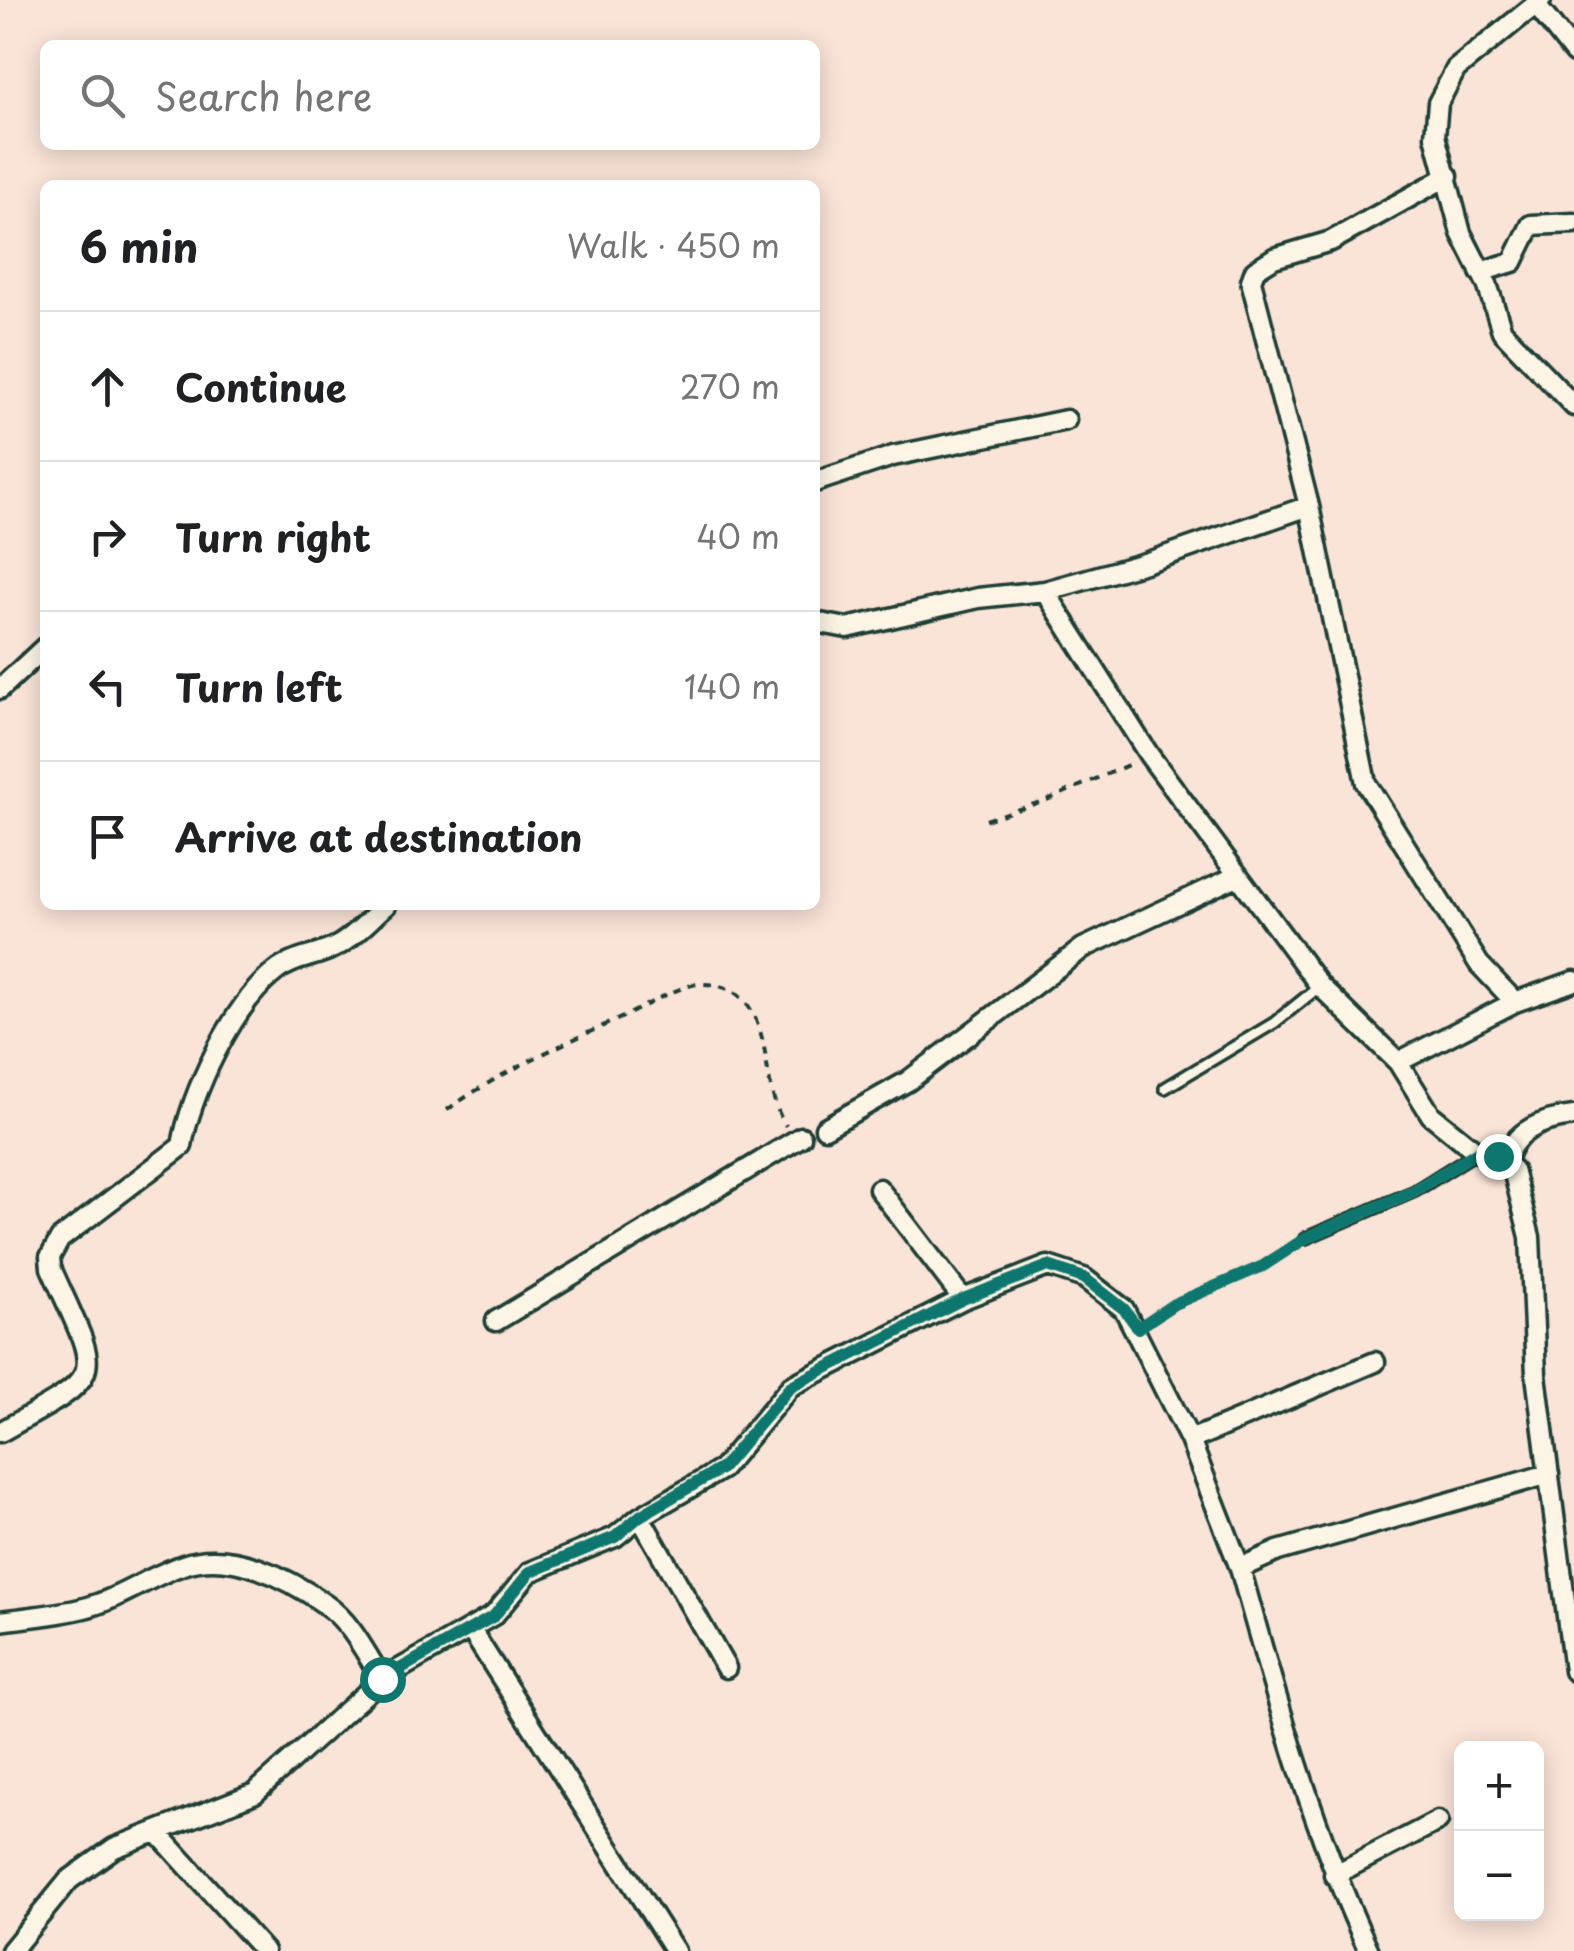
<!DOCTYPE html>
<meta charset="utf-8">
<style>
:root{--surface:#fff;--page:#f2f2f2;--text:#202124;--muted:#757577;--line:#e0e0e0}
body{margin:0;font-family:"Playpen Sans",sans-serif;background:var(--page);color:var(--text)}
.controls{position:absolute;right:30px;bottom:30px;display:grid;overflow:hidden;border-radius:15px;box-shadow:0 5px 25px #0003}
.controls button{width:90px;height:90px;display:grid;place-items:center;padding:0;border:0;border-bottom:2px solid var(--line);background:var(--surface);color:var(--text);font:50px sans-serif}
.stop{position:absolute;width:30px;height:30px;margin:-22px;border:8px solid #0f766e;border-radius:50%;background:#fff}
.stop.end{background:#0f766e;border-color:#fff;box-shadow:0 2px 10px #0008}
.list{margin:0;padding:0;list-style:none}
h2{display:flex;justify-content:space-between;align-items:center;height:130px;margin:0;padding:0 40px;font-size:42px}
h2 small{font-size:32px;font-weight:400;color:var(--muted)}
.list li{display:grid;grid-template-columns:65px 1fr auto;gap:30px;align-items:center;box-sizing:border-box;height:150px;padding:0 40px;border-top:2px solid var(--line)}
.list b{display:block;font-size:38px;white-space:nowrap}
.list em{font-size:32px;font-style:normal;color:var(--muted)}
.icon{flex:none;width:55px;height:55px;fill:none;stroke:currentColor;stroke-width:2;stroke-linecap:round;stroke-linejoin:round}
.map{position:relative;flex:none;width:1574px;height:1951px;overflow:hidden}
.search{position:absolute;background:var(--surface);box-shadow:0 5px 25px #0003;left:40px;top:40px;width:780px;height:110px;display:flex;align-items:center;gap:25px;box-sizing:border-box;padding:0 35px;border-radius:15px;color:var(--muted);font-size:38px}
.panel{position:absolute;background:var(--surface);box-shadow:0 5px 25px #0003;left:40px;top:180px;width:780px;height:730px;border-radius:15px}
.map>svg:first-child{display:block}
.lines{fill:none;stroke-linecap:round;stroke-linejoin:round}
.service-casing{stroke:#1f3d34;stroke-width:16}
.minor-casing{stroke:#1f3d34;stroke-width:25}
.path{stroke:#1f3d34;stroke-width:4;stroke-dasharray:8 8;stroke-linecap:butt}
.service{stroke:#fcf5e5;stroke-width:9}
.minor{stroke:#fcf5e5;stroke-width:18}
.route{stroke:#0f766e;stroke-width:12}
</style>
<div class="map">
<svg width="1574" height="1951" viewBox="0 0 1574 1951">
<rect width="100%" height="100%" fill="#fae3d7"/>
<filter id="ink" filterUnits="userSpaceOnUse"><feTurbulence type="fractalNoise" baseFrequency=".01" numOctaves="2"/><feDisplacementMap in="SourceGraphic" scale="20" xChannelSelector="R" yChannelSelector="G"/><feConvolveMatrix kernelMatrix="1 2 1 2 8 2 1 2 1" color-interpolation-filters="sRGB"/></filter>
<g filter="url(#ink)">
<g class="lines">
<defs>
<path id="service" d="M 1165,1088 L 1274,1023 L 1320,986
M 1306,1238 L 1415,1191 L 1477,1152"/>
<path id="minor" d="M 1541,0 L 1456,69 L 1438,103 L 1435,136 L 1461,233 L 1487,284 L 1502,331 L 1574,406
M 1536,5 L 1574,53
M 1448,176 L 1331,241 L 1274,258 L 1255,270 L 1251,281 L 1309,506 L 1366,783 L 1479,964 L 1515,1002
M 1480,272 L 1513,262 L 1531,225 L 1574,223
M 815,482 L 893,456 L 1066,420
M 1045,591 L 1149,755 L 1320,986 L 1398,1062 L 1431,1115 L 1477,1152 L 1498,1156 L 1513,1170 L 1530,1237 L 1536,1375 L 1574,1671
M 815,622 L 847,628 L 978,598 L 1045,591 L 1145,563 L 1309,506
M 0,689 L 45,647
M 1398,1062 L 1515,1002 L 1574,981
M 825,1128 L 908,1081 L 1083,948 L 1237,876
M 1506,1162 C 1512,1130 1545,1119 1574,1116
M 879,1189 L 963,1299 L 1048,1266 L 1084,1278 L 1124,1309 L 1190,1440 L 1240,1568 L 1278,1551 L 1549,1474
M 496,1321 L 801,1137
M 0,1432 C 111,1371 101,1381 51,1268 L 50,1257 L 60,1239 L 182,1146 C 190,1095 233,1004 275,972 C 293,957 319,957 339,945 C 356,935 371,918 386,905
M 1190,1440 L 1375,1362
M 640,1517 L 726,1668
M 1240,1568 C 1276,1698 1312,1828 1369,1951
M 0,1621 C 28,1617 57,1615 84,1608 C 120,1599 148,1577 183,1565 C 230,1548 289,1578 326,1605 C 351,1622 366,1654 382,1679
M 471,1630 L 675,1951
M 157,1832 L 264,1951
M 1334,1875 L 1438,1821
M 11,1951 L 69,1880 L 114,1848 L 255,1793 L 382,1679 L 494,1615 L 530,1572 L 615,1537 L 640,1517 L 722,1469 L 791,1386 L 963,1299"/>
</defs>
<use href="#service" class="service-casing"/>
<use href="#minor" class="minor-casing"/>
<path class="path" d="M 986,820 L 1052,798 L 1135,762
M 447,1110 C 503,1070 561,1045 623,1017 C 644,1007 669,991 692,985 C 711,981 736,988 747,1004 C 773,1040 761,1088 786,1126
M 1150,1320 C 1196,1289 1250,1275 1296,1244"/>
<use href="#service" class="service"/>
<use href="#minor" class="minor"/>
</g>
</g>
<g class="lines" filter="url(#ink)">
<path class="route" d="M 382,1679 L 494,1616 L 530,1572 L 615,1537 L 640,1516 L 722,1468 L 791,1386 L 963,1299 L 1048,1266 L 1084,1278 L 1124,1309 L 1138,1328 L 1174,1304 L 1263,1266 L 1306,1238 L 1414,1191 L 1477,1152 L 1498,1156"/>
</g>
</svg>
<div class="controls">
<button>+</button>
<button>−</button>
</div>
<div class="stop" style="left:382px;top:1679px"></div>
<div class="stop end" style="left:1498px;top:1156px"></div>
<div class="search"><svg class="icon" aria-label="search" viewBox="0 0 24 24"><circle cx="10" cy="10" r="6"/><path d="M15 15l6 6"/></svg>Search here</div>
<section class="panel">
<h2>6 min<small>Walk · 450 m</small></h2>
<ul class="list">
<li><svg class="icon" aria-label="ahead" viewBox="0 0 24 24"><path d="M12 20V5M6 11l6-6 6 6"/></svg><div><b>Continue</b></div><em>270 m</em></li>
<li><svg class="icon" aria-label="right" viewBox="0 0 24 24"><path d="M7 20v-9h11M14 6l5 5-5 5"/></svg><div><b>Turn right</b></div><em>40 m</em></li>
<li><svg class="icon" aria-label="left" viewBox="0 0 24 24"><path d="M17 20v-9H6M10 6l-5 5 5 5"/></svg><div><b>Turn left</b></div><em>140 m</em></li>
<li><svg class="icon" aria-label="arrive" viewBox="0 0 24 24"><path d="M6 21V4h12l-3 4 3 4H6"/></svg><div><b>Arrive at destination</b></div></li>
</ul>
</section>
</div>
